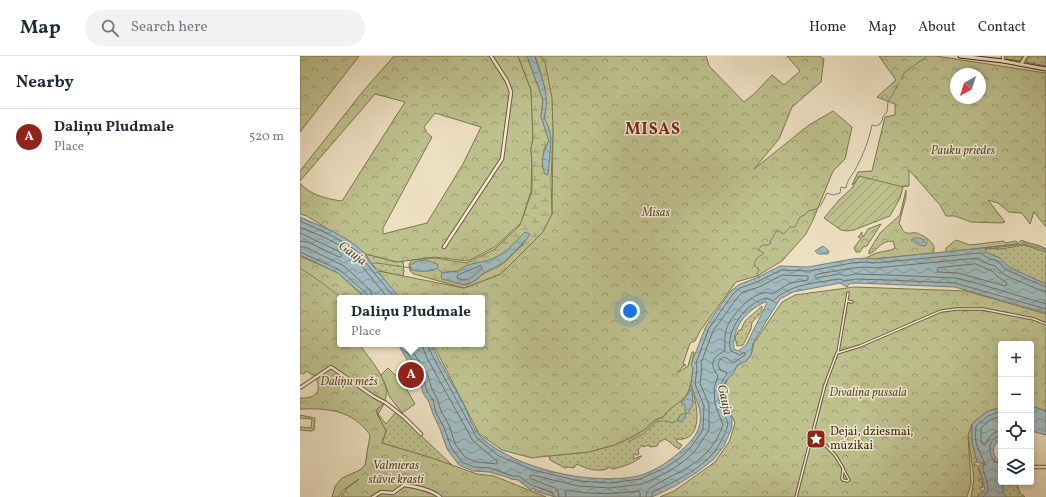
<!DOCTYPE html>
<meta charset="utf-8">
<style>
:root{--surface:#fff;--page:#f2f2f3;--text:#1f2937;--muted:#747a83;--line:#e0e1e3;--accent:#8f2418}
body{margin:0;font-family:Vollkorn,serif;background:var(--page);color:var(--text)}
.controls{position:absolute;right:12px;bottom:12px;display:grid;overflow:hidden;border-radius:4px;box-shadow:0 2px 6px #0003}
.controls button{width:36px;height:36px;display:grid;place-items:center;padding:0;border:0;border-bottom:1px solid var(--line);background:var(--surface);color:var(--text);font:20px sans-serif}
.compass{position:absolute;left:650px;top:12px;width:36px;height:36px;border-radius:50%;background:var(--surface);box-shadow:0 2px 6px #0003;rotate:219deg}
.you{position:absolute;left:330px;top:255px;width:14px;height:14px;margin:-10px;border:3px solid #fff;border-radius:50%;background:#1a73e8;box-shadow:0 0 0 6px #1a73e833}
.badge{display:grid;place-items:center;width:26px;height:26px;border-radius:50%;background:var(--accent);color:#fff;font-size:13px;font-weight:700}
.pin{position:absolute;translate:-50% -50%;border:2px solid #fff;box-shadow:0 1px 4px #0006}
.popup{position:absolute;left:37px;top:239px;width:148px;height:52px;box-sizing:border-box;display:grid;place-content:center;border-radius:4px;background:var(--surface);filter:drop-shadow(0 1px 3px #0005);font-size:13px;white-space:nowrap;color:var(--muted)}
.popup b{font-size:15px;color:var(--text)}
.popup::after{content:'';position:absolute;left:50%;top:100%;margin-left:-8px;border:8px solid transparent;border-top-color:var(--surface)}
.list{margin:0;padding:0;list-style:none}
h2{display:flex;justify-content:space-between;align-items:center;height:52px;margin:0;padding:0 16px;font-size:17px}
h2 small{font-size:13px;font-weight:400;color:var(--muted)}
.list li{display:grid;grid-template-columns:26px 1fr auto;gap:12px;align-items:center;box-sizing:border-box;height:56px;padding:0 16px;border-top:1px solid var(--line)}
.list b{display:block;font-size:15px;white-space:nowrap}
.list p{margin:0;font-size:13px;white-space:nowrap;color:var(--muted)}
.list em{font-size:13px;font-style:normal;color:var(--muted)}
.icon{flex:none;width:22px;height:22px;fill:none;stroke:currentColor;stroke-width:2;stroke-linecap:round;stroke-linejoin:round}
.map{position:relative;flex:none;width:746px;height:441px;overflow:hidden}
header{display:flex;align-items:center;gap:24px;box-sizing:border-box;height:56px;padding:0 20px;background:var(--surface);border-bottom:1px solid var(--line)}
header strong{font-size:19px}
nav{display:flex;gap:22px;margin-inline-start:auto;font-size:14px}
.search{width:280px;height:36px;background:var(--page);display:flex;align-items:center;gap:10px;box-sizing:border-box;padding:0 14px;border-radius:22px;color:var(--muted);font-size:15px}
main{display:flex}
aside{flex:1;background:var(--surface)}
.map>svg:first-child{display:block}
.grass{fill:url(#grass-dots);stroke:#7f754c}
.forest{fill:url(#forest-crowns);stroke:#7f754c;fill-rule:evenodd}
.wetland{fill:url(#wetland-marsh);stroke:#7f754c;fill-rule:evenodd}
.park{fill:#bec18e;stroke:#7f754c}
.garden{fill:url(#garden-furrows);stroke:#7f754c}
.water{fill:url(#water-waves);stroke:#7a8077;fill-rule:evenodd}
.lines{fill:none;stroke-linecap:round;stroke-linejoin:round}
.shore{stroke:#707265;stroke-width:1}
.stream{stroke:#7a8077;stroke-width:1}
.pedestrian-casing{stroke:#6b5738;stroke-width:3.5}
.minor-casing{stroke:#6b5738;stroke-width:4.5}
.tertiary-casing{stroke:#6b5738;stroke-width:5}
.secondary-casing{stroke:#40290b;stroke-width:5}
.pedestrian{stroke:#f3ebd7;stroke-width:1.5}
.minor{stroke:#f3ebd7;stroke-width:2.5}
.tertiary{stroke:#f3ebd7;stroke-width:3}
.secondary{stroke:#f3ebd7;stroke-width:3}
.labels{text-anchor:middle;dominant-baseline:central;stroke-width:3;stroke-linejoin:round;paint-order:stroke}
.park-label{font-size:12px;font-style:italic;fill:#604f2c;stroke:#f3ebd7}
.poi-label{font-size:12px;fill:#40290b;stroke:#f3ebd7;text-anchor:start}
.water-label{font-size:13px;font-style:italic;fill:#584d38;stroke:#f3ebd7}
.district-label{font-size:16px;font-weight:bold;letter-spacing:1px;fill:#7a1f14;stroke:#f3ebd7}
</style>
<header>
<strong>Map</strong>
<div class="search"><svg class="icon" aria-label="search" viewBox="0 0 24 24"><circle cx="10" cy="10" r="6"/><path d="M15 15l6 6"/></svg>Search here</div>
<nav><a>Home</a><a>Map</a><a>About</a><a>Contact</a></nav>
</header>
<main>
<aside>
<h2>Nearby<small></small></h2>
<ul class="list">
<li><span class="badge">A</span><div><b>Daliņu Pludmale</b><p>Place</p></div><em>520 m</em></li>
</ul>
</aside>
<div class="map">
<svg width="746" height="441" viewBox="0 0 746 441">
<defs>
<pattern id="grass-dots" width="8" height="8" patternUnits="userSpaceOnUse"><rect width="8" height="8" fill="#bec18e"/><path d="M2 2h.1M6 6h.1" fill="none" stroke="#9c9d72" stroke-width="1.8" stroke-linecap="round"/></pattern>
<pattern id="forest-crowns" width="20" height="18" patternUnits="userSpaceOnUse"><rect width="20" height="18" fill="#bec18e"/><path d="M2 6a3 3 0 1 1 6 0M12 15a3 3 0 1 1 6 0" fill="none" stroke="#9c9d72"/></pattern>
<pattern id="wetland-marsh" width="20" height="14" patternUnits="userSpaceOnUse"><rect width="20" height="14" fill="#bec18e"/><path d="M1 5h8M5 5V1M11 12h8M15 12V8" fill="none" stroke="#9c9d72"/></pattern>
<pattern id="garden-furrows" width="10" height="10" patternUnits="userSpaceOnUse"><rect width="10" height="10" fill="#bec18e"/><path d="M-1 1l2-2M0 10L10 0M9 11l2-2" fill="none" stroke="#9c9d72"/></pattern>
<pattern id="water-waves" width="16" height="10" patternUnits="userSpaceOnUse"><rect width="16" height="10" fill="#a0babf"/><path d="M0 5q4-4 8 0t8 0" fill="none" stroke="#849799"/></pattern>
</defs>
<rect width="100%" height="100%" fill="#ede0c1"/>
<filter id="stains"><feTurbulence type="fractalNoise" baseFrequency=".005" numOctaves="4"/><feColorMatrix values="0 0 0 0 .2 0 0 0 0 .09 0 0 0 0 .02 0 0 0 .5 -.17"/></filter>
<radialGradient id="worn" r=".72"><stop offset=".6" stop-color="#630" stop-opacity="0"/><stop offset="1" stop-color="#630" stop-opacity=".3"/></radialGradient>
<path class="grass" d="M 706,0 L 724,0 L 719,5 L 707,3 Z
M 728,0 L 746,0 L 746,10 L 726,6 Z
M 721,184 C 730,189 736,187 746,193 L 746,228 L 713,213 L 708,210 L 700,202 L 685,196 L 686,193 L 683,192 L 717,188 Z
M 66,198 L 96,206 L 103,205 L 104,215 L 103,220 C 85,216 74,217 66,198 Z
M 462,250 C 463,256 457,262 452,266 L 451,273 L 443,289 L 437,290 L 435,281 L 439,274 L 441,274 L 445,265 Z
M 390,329 C 398,345 405,387 376,383 L 377,386 L 382,389 L 379,393 C 373,390 371,386 365,383 L 359,386 L 357,390 L 350,391 L 349,389 L 343,391 L 342,389 L 338,394 L 339,398 L 337,399 L 334,398 L 333,403 L 341,400 L 342,400 C 333,408 324,410 313,413 L 308,411 L 307,413 C 296,416 287,413 277,408 L 274,412 L 269,411 L 265,412 L 250,404 L 249,400 L 289,396 L 314,389 L 330,382 L 344,374 L 355,364 L 363,361 C 371,348 387,344 390,329 Z
M 83,347 L 84,348 L 78,358 L 86,368 L 96,356 L 152,409 L 82,387 L 86,375 L 77,358 L 77,353 Z
M 672,368 L 672,386 L 677,405 L 677,406 L 674,407 L 674,409 L 677,409 L 682,423 L 678,424 L 682,426 L 683,432 L 680,431 L 680,433 L 683,436 L 677,441 L 671,441 L 674,423 L 668,379 Z
M 711,426 L 716,426 L 720,437 L 725,441 L 706,441 L 705,438 L 703,437 L 703,429 Z"/>
<path class="forest" d="M 0,0 L 59,0 L 0,76 Z
M 94,0 L 218,0 L 231,34 L 233,82 L 231,93 L 232,109 L 231,135 L 221,167 L 195,191 L 168,205 L 135,201 L 97,206 L 66,198 L 46,183 L 31,175 L 7,160 L 0,158 L 0,127 C 10,139 27,143 42,145 L 105,46 L 75,38 L 0,125 L 0,115 L 64,34 ZM 135,57 L 181,71 L 163,108 L 127,167 L 83,178 L 83,172 L 132,81 L 127,77 L 124,71 Z
M 240,0 L 406,0 L 409,10 L 444,46 L 454,38 L 472,19 L 484,29 L 500,15 L 487,0 L 519,0 L 524,3 L 521,26 L 492,51 L 479,83 L 454,113 L 509,69 L 533,55 L 552,71 L 545,103 L 533,115 L 513,164 L 506,178 L 482,205 L 457,220 L 436,226 L 400,275 L 395,285 L 390,287 L 383,308 L 386,309 L 382,311 L 377,317 L 388,310 L 392,296 L 394,296 C 392,311 394,334 382,344 C 375,350 368,353 363,361 L 355,364 L 344,374 L 330,382 L 314,389 L 289,396 L 239,401 L 232,402 L 202,394 L 179,378 L 136,294 L 132,288 L 182,288 L 182,242 L 98,242 L 78,215 L 164,232 L 201,218 L 252,158 L 253,76 L 245,6 Z
M 579,0 L 636,0 L 746,17 L 746,171 L 734,156 L 730,168 L 722,157 L 709,156 L 698,147 L 688,144 L 705,166 L 701,167 L 671,166 L 655,160 L 646,160 L 640,149 L 609,114 L 609,130 L 575,134 L 560,122 L 552,129 L 558,116 L 572,115 L 585,61 L 595,59 L 595,48 L 577,41 L 596,24 ZM 656,18 L 680,18 L 680,42 L 656,42 Z
M 606,134 L 606,141 L 599,168 L 601,170 C 602,173 603,176 607,177 C 610,178 613,176 617,177 C 625,180 638,188 633,197 L 574,203 L 566,202 L 576,197 L 591,194 L 595,192 L 593,185 C 579,185 578,195 569,198 L 569,195 L 580,177 L 600,159 Z
M 581,168 L 567,190 L 563,191 L 560,196 L 556,196 L 554,192 L 561,182 L 558,181 L 562,176 L 562,180 L 563,181 L 568,173 Z
M 656,184 L 670,189 L 704,185 L 705,187 L 716,185 L 717,186 L 717,188 L 646,196 L 646,192 Z
M 0,200 L 38,217 L 65,242 L 40,242 L 40,288 L 59,288 C 69,303 97,331 82,349 C 80,351 78,352 77,353 L 77,358 L 86,375 L 82,387 L 132,402 L 177,418 L 194,420 L 246,441 L 41,441 L 46,433 L 59,423 L 43,434 L 39,441 L 32,441 L 35,430 L 42,422 L 60,414 L 65,409 L 70,379 C 53,354 27,352 0,353 L 0,342 C 16,343 23,335 15,320 L 6,315 L 4,318 L 0,317 Z
M 554,231 L 666,235 L 746,258 L 746,355 L 731,350 L 731,288 L 701,288 L 701,351 L 686,356 L 672,368 L 668,379 L 671,427 L 667,441 L 360,441 L 374,435 L 415,406 L 429,386 L 435,367 L 425,345 L 425,328 L 434,313 L 442,306 L 446,305 L 451,299 L 454,287 L 482,246 L 495,239 Z
M 0,359 L 15,362 L 14,374 L 11,375 L 0,374 L 0,371 L 11,372 L 12,363 L 0,362 Z"/>
<path class="wetland" d="M 218,0 L 227,0 L 243,44 L 241,60 L 249,85 L 244,93 L 242,111 C 252,88 254,85 244,61 C 250,44 241,17 235,0 L 240,0 L 245,6 L 252,42 L 253,76 L 251,125 L 252,158 L 243,176 L 201,218 L 164,232 L 114,218 L 110,215 L 109,208 L 112,204 L 135,202 L 167,207 L 195,193 L 220,169 L 232,135 L 232,109 L 231,93 L 233,82 L 231,34 ZM 224,188 C 216,193 212,200 205,206 C 199,211 190,214 183,218 C 180,219 179,223 176,224 C 163,233 155,226 147,216 L 158,215 L 170,209 L 190,204 Z
M 721,184 C 730,189 736,187 746,193 L 746,196 L 724,189 L 701,193 L 683,192 L 717,188 Z"/>
<path class="park" d="M 88,312 L 103,327 L 115,348 L 102,357 L 89,340 L 86,330 L 81,319 Z"/>
<path class="garden" d="M 559,120 L 603,131 L 600,142 L 590,160 L 554,174 L 547,175 L 541,174 L 524,162 L 539,144 L 552,132 Z"/>
<path class="water" d="M 227,0 L 235,1 C 241,20 251,41 244,61 L 250,75 L 251,87 L 248,119 L 245,118 C 240,108 243,95 249,85 L 241,60 L 243,44 Z
M 0,161 C 18,169 61,185 68,204 L 100,242 L 66,242 L 38,217 L 0,199 Z
M 225,176 L 230,178 C 226,185 222,188 216,194 C 204,207 200,209 184,217 C 177,221 175,227 166,228 C 160,229 149,225 142,223 L 141,220 L 142,217 L 158,215 C 168,205 185,208 196,201 C 207,196 216,185 225,176 Z
M 614,182 L 620,182 L 627,187 L 625,190 L 619,189 L 611,184 Z
M 523,190 L 529,195 L 528,198 L 518,198 L 515,195 Z
M 683,192 L 686,193 L 685,196 L 700,202 L 708,210 L 713,213 L 746,228 L 746,257 L 655,231 L 555,227 L 549,228 L 547,231 L 540,227 L 493,236 L 480,243 L 453,287 L 451,299 L 446,305 L 437,309 L 434,316 L 425,326 L 423,332 L 424,348 L 429,354 L 427,358 L 432,361 L 432,371 L 424,390 L 414,403 L 396,417 L 375,430 L 352,441 L 255,441 L 235,435 L 234,432 L 231,434 L 218,424 L 211,423 L 207,421 L 189,416 L 173,415 L 159,409 L 147,393 L 140,373 L 133,358 L 129,346 L 123,337 L 120,324 L 113,314 L 98,288 L 131,288 C 141,309 153,329 164,349 C 168,358 174,375 181,381 C 215,413 292,430 338,420 C 354,416 373,403 384,392 C 404,374 404,359 393,336 L 392,337 L 393,347 L 389,356 L 387,357 L 382,365 L 380,366 L 378,364 L 380,359 L 386,357 L 385,356 L 385,348 L 382,348 L 381,346 L 389,337 L 389,334 L 391,335 L 393,335 L 391,328 L 393,312 L 391,308 L 406,270 L 430,236 L 438,229 L 456,222 L 480,210 L 508,211 L 552,203 L 566,202 L 574,203 ZM 465,246 L 467,247 L 446,289 L 438,295 L 434,293 C 432,271 446,255 465,246 Z
M 126,204 L 137,208 L 138,212 C 134,216 117,216 111,214 L 110,209 L 118,205 Z
M 731,350 L 746,355 L 746,379 L 731,375 Z
M 701,351 L 701,383 C 694,388 691,394 696,402 L 693,407 L 697,405 L 699,400 L 700,409 L 698,411 L 699,411 L 702,426 L 701,428 L 703,427 L 703,437 L 705,438 L 706,441 L 677,441 L 685,433 L 682,424 L 684,424 L 681,420 L 679,409 L 686,409 L 677,406 L 672,386 L 672,368 L 686,356 Z"/>
<g class="lines">
<path class="shore" d="M 0,165 C 18,174 57,188 65,206 L 95,242
M 0,171 C 18,179 52,191 61,209 L 88,242
M 0,177 L 38,195 L 42,200 L 39,201 L 8,186 L 0,185
M 0,191 L 5,191 L 44,210 L 70,234 L 73,242
M 0,196 L 40,214 L 67,238 L 68,242
M 676,208 L 692,215 L 698,221 L 706,226 L 707,229 L 705,230 L 658,217 L 638,216 L 637,214 L 638,212 Z
M 181,210 L 182,213 C 174,219 168,228 157,222 L 158,219 L 167,215 Z
M 746,236 L 742,235 L 709,221 L 702,217 L 695,210 L 688,208 L 678,202 L 575,212 L 566,211 L 553,212 L 518,218 L 514,220 L 516,222 L 539,218 L 546,220 L 555,218 L 588,219 L 656,222 L 676,227 L 746,248
M 102,288 L 123,322 L 127,335 L 133,344 L 136,357 L 144,371 L 151,391 L 162,406 L 174,411 L 190,412 L 213,420 L 219,420 L 231,429 L 252,436 L 254,441
M 108,288 L 128,320 L 132,333 L 137,342 L 141,355 L 149,369 L 155,388 L 165,401 L 176,406 L 197,408 L 197,405 L 173,385 L 127,302 L 123,292 L 122,288
M 127,288 L 132,299 L 177,382 L 199,400 L 233,414 L 279,425 L 310,427 L 340,423 L 365,412 L 380,402 L 391,391 L 403,374 L 404,350 L 395,328 L 397,312 L 396,307 L 409,272 L 433,238 L 440,232 L 457,226 L 481,214 L 509,215 L 552,207 L 566,206 L 574,207 L 680,197 L 690,203 L 698,205 L 705,213 L 711,216 L 746,231
M 701,360 L 690,364 L 681,372 L 681,385 L 682,388 L 685,389 C 688,382 693,375 701,375
M 701,380 C 687,382 688,396 694,405 L 698,407 L 701,405
M 259,441 L 258,435 L 255,432 L 232,423 L 230,421 L 230,419 L 232,419 L 278,430 L 310,432 L 342,428 L 368,416 L 383,406 L 395,395 L 409,374 L 409,349 L 400,327 L 402,312 L 401,307 L 413,275 L 437,242 L 443,236 L 459,231 L 482,219 L 508,220 L 508,224 L 490,227 L 472,238 C 469,237 466,236 463,237 C 449,240 433,258 427,271 C 424,279 425,287 425,295 C 412,301 409,308 418,320 L 414,332 L 415,348 L 423,369 C 409,408 381,413 350,432 L 347,436 L 346,441
M 266,441 L 265,435 L 267,434 C 293,439 313,438 339,435 L 340,436 L 340,441
M 351,441 L 353,436 C 381,422 412,409 424,379 C 428,371 430,366 424,360 C 423,355 421,352 420,348 C 417,334 420,328 427,318 L 426,316 L 420,314 L 418,308 C 423,296 427,303 433,307 L 445,299 L 444,296 L 440,299 L 431,295 C 424,276 447,245 467,242 L 473,245 C 489,228 516,227 539,223 L 546,225 L 555,223 L 588,224 L 655,227 L 746,253
M 683,441 C 694,433 684,422 683,412 C 683,409 685,409 684,406 C 682,400 677,393 676,386 C 675,381 676,375 676,370 L 688,360 L 701,355"/>
<path class="stream" d="M 601,23 L 605,16 L 626,1
M 686,193 L 723,188 L 744,193 L 746,195
M 72,207 C 86,207 98,211 112,212
M 0,212 L 18,224 L 42,242
M 138,213 L 142,217
M 459,222 L 457,218 L 459,213 L 454,209 L 456,203 L 464,197 L 458,194 L 462,189 L 468,189 L 471,187 L 470,185 C 474,181 474,178 477,174 L 484,178 L 490,171 L 495,171 L 500,161 L 505,159 L 508,155 C 522,153 521,148 527,137 L 533,139 L 540,137 L 541,131 L 546,132 C 547,123 553,119 556,112 C 563,99 569,84 572,69 L 576,70 L 580,68 L 583,63 L 582,62 L 587,56 L 588,46 L 599,27
M 328,386 L 343,378 L 357,365 L 367,365 L 372,367 L 378,364"/>
<defs>
<path id="pedestrian" d="M 547,245 L 552,246
M 538,296 L 548,237
M 513,377 L 535,399 L 543,412 L 543,413 L 549,424 L 547,425 L 543,424 L 542,423 L 543,413
M 511,382 L 519,384
M 496,441 L 525,329 L 537,297 L 560,290 L 641,255 L 657,253 L 683,253 L 734,263 L 746,268"/>
<path id="minor" d="M 703,0 L 703,5
M 144,191 L 202,103 L 211,36 L 207,25 L 191,0
M 0,332 L 31,311 L 73,340 L 86,347 L 105,362 L 121,378
M 731,411 L 746,411
M 73,441 L 81,436 L 93,437 L 104,429 C 113,430 133,434 140,441"/>
<path id="tertiary" d="M 721,8 L 726,0"/>
<path id="secondary" d="M 660,0 L 703,5 L 746,13"/>
</defs>
<use href="#pedestrian" class="pedestrian-casing"/>
<use href="#minor" class="minor-casing"/>
<use href="#tertiary" class="tertiary-casing"/>
<use href="#secondary" class="secondary-casing"/>
<use href="#pedestrian" class="pedestrian"/>
<use href="#minor" class="minor"/>
<use href="#tertiary" class="tertiary"/>
<use href="#secondary" class="secondary"/>
</g>
<defs>
<symbol id="sight-square" viewBox="-11 -11 22 22"><rect x="-9" y="-9" width="18" height="18" rx="4" fill="#8f2418" stroke="#f3ebd7"/><path d="M0-6L1.8-2.2L6-1.7L2.9 1.2L3.7 5.4L0 3.3L-3.7 5.4L-2.9 1.2L-6-1.7L-1.8-2.2Z" fill="#fff"/></symbol>
</defs>
<g fill-rule="evenodd">
<use href="#sight-square" x="505" y="372" width="22" height="22"/>
</g>
<g class="labels">
<g class="park-label">
<text x="663" y="95">Pauku priedes</text>
<text x="356" y="157">Misas</text>
<text x="49" y="326">Daliņu mežs</text>
<text x="568" y="337">Dīvaliņa pussala</text>
<text x="96" y="410">Valmieras<tspan x="96" dy="14">stāvie krasti</tspan></text>
</g>
<g class="poi-label">
<text x="530" y="376">Dejai, dziesmai,<tspan x="530" dy="14">mūzikai</tspan></text>
</g>
<g class="water-label">
<text transform="translate(52 198) rotate(36)">Gauja</text>
<text transform="translate(424 344) rotate(78)">Gauja</text>
</g>
<g class="district-label">
<text x="353" y="74">MISAS</text>
</g>
</g>
<rect width="100%" height="100%" filter="url(#stains)"/>
<rect width="100%" height="100%" fill="url(#worn)"/>
</svg>
<div class="controls">
<button>+</button>
<button>−</button>
<button><svg class="icon" aria-label="locate" viewBox="0 0 24 24"><circle cx="12" cy="12" r="6"/><path d="M12 2v4M12 18v4M2 12h4M18 12h4"/></svg></button>
<button><svg class="icon" aria-label="layers" viewBox="0 0 24 24"><path d="M12 4l9 5-9 5-9-5zM3 14l9 5 9-5"/></svg></button>
</div>
<svg class="compass" viewBox="-18 -18 36 36"><path d="M0-13l5 13h-10z" fill="#e53935"/><path d="M0 13l5-13h-10z" fill="#747a83"/></svg>
<div class="you"></div>
<div class="pin badge" style="left:111px;top:319px">A</div>
<div class="popup"><b>Daliņu Pludmale</b>Place</div>
</div>
</main>
